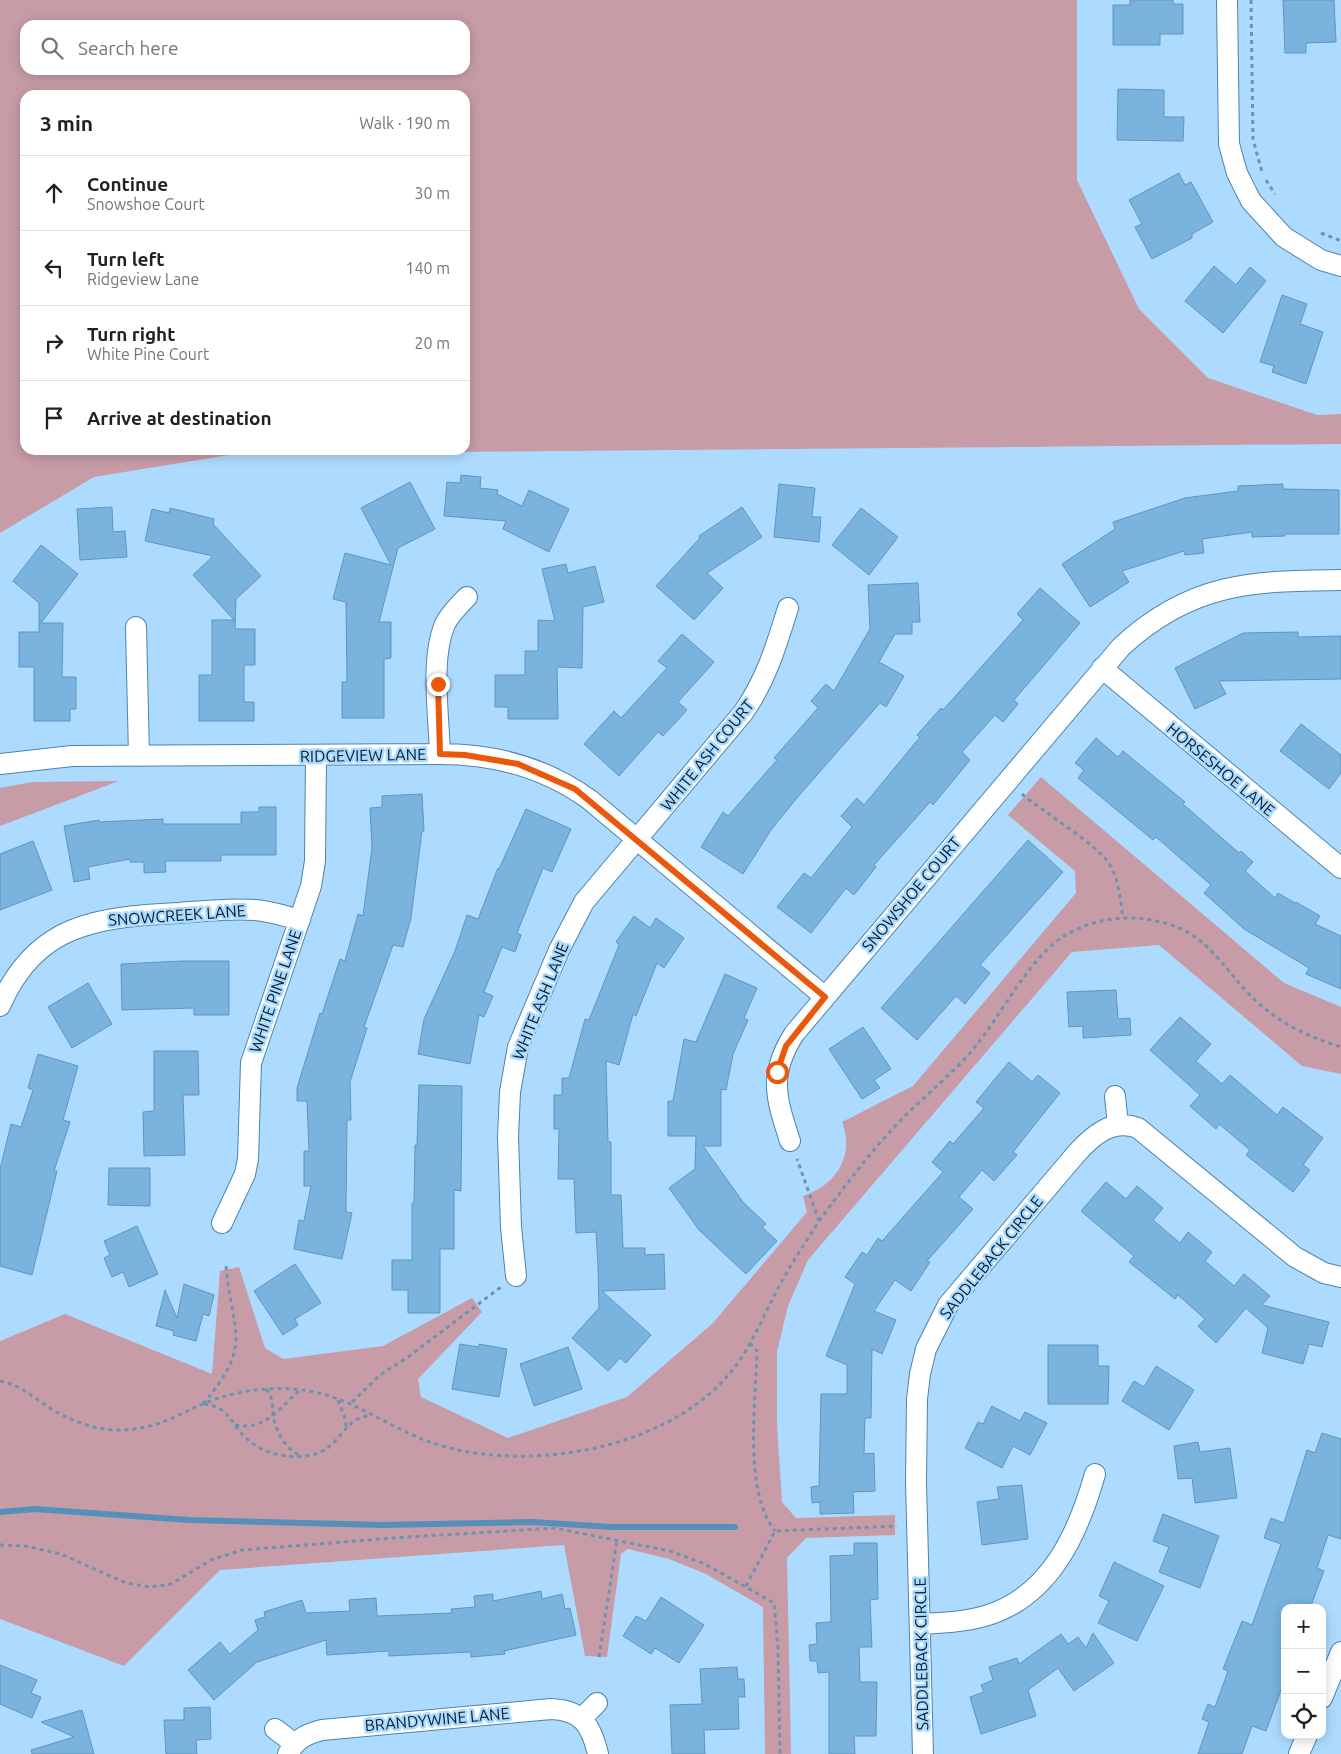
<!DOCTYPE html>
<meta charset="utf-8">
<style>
:root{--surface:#fff;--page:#f6f6f6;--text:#202124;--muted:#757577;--line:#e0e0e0}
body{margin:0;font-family:Ubuntu,sans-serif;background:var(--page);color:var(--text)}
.controls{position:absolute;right:15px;bottom:15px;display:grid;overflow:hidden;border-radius:10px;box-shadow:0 2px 12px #0003}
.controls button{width:45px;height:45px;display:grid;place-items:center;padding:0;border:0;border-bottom:1px solid var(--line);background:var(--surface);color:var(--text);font:25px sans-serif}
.stop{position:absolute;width:15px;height:15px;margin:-11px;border:4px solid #ea580c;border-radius:50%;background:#fff}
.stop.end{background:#ea580c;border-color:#fff;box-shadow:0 1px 5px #0008}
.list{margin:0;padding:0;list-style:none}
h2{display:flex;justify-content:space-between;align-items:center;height:65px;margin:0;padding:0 20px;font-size:21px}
h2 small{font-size:16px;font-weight:400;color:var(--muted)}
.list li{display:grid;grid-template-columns:32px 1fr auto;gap:15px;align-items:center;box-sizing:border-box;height:75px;padding:0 20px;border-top:1px solid var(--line)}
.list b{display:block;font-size:19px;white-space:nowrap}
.list p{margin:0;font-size:16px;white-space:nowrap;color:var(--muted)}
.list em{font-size:16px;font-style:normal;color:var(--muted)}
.icon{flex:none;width:28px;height:28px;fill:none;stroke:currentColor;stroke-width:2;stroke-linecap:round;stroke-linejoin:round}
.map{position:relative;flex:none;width:1341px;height:1754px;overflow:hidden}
.search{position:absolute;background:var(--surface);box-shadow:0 2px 12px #0003;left:20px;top:20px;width:450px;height:55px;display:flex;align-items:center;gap:12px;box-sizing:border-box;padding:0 18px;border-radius:15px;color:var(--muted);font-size:19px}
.panel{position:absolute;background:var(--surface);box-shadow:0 2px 12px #0003;left:20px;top:90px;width:450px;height:365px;border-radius:15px}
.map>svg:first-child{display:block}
.green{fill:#c89ca7;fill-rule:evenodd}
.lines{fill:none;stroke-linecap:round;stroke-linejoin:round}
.stream{stroke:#5690ba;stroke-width:6}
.building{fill:#7ab3de;stroke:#5e96c0}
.street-casing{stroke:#4c84ad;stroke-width:22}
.path{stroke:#6e93b0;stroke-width:3;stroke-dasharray:4 4;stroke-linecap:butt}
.street{stroke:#fff;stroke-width:20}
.route{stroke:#ea580c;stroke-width:6}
.labels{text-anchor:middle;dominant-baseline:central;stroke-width:5;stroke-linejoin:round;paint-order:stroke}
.street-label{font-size:16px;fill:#061e2e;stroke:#addbff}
</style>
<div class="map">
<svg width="1341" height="1754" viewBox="0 0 1341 1754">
<rect width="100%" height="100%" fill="#addbff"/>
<path class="green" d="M 0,0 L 1077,0 L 1077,180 L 1139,309 L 1208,378 L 1317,415 L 1341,414 L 1341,444 L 235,454 L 94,477 L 0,533 ZM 25,25 L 465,25 L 465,70 L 25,70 ZM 25,95 L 465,95 L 465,450 L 25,450 Z
M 1041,777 L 1284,983 L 1341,1007 L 1341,1074 L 1302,1066 L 1159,945 L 1072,952 L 808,1260 L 788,1306 L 777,1352 L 777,1425 L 782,1502 L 796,1518 L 895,1515 L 895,1535 L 806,1538 L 787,1558 L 791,1754 L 765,1754 L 763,1607 L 706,1574 L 669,1559 L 628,1549 L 621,1554 L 607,1657 L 585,1656 L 564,1545 L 220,1570 L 124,1666 L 0,1619 L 0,1341 L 65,1314 L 212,1374 L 220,1271 L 239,1267 L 265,1348 L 283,1359 L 383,1346 L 472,1298 L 482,1312 L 418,1379 L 421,1397 L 508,1438 L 627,1397 L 713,1323 L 807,1212 L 803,1196 C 836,1185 855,1156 842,1122 L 913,1086 L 1076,893 L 1075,871 L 1008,815 Z
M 119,781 L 0,826 L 0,788 L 32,782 Z"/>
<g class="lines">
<path class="stream" d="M 0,1512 L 35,1509 L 189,1520 L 383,1525 L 532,1522 L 611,1527 L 735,1527"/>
</g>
<path class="building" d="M 1130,0 L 1173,0 L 1173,4 L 1183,4 L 1183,34 L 1160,34 L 1160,45 L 1113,45 L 1113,5 L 1130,5 Z
M 1283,0 L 1334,0 L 1336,42 L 1306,43 L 1306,53 L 1285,53 Z
M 1118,89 L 1164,90 L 1164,117 L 1184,117 L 1183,141 L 1117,140 Z
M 1179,173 L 1185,185 L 1191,182 L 1213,222 L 1192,234 L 1192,238 L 1152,259 L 1135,227 L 1142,224 L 1129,200 Z
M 1214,266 L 1236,285 L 1250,267 L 1266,281 L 1223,333 L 1185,301 Z
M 1282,295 L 1307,304 L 1300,324 L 1323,332 L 1306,384 L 1272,372 L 1274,366 L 1260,362 Z
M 461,475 L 481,477 L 480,488 L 498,490 L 497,494 L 522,506 L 529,490 L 569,509 L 549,552 L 503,529 L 506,521 L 444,516 L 447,482 L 460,483 Z
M 410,482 L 435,529 L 398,548 L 379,622 L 391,622 L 391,658 L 384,659 L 384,718 L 342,718 L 342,682 L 347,682 L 346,602 L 333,599 L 345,553 L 391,565 L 361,508 Z
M 779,484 L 815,488 L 812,517 L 821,517 L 819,542 L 774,537 Z
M 1283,484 L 1283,489 L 1339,490 L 1339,534 L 1285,534 L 1285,536 L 1252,537 L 1252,532 L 1202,539 L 1204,553 L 1185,555 L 1184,551 L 1122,571 L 1129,582 L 1090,607 L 1062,564 L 1115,529 L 1113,522 L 1185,498 L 1238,491 L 1238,486 Z
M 112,507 L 113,532 L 125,531 L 127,557 L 80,560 L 77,509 Z
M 742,507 L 762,537 L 707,573 L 723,588 L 694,620 L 656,586 L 700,538 L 699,536 Z
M 170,508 L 214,519 L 213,524 L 261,576 L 236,599 L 235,629 L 255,629 L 255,665 L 244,665 L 244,702 L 254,702 L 254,721 L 199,721 L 199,675 L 212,675 L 212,620 L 234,620 L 193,575 L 213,556 L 145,541 L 152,509 L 169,513 Z
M 861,508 L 898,537 L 869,575 L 832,545 Z
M 41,545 L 78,574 L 41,623 L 63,623 L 62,677 L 76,677 L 76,709 L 70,709 L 70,721 L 34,721 L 34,667 L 19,667 L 19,632 L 39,632 L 39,603 L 13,581 Z
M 566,564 L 568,573 L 595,566 L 604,602 L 583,607 L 582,668 L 557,667 L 558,719 L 508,719 L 508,707 L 495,707 L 495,675 L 525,675 L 525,651 L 538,651 L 538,620 L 555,621 L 542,569 Z
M 918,583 L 920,622 L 912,622 L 912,634 L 895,634 L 879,662 L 904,676 L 886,707 L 880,703 L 796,799 L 771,830 L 743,874 L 701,847 L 723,812 L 728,816 L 777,760 L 774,758 L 818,708 L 811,701 L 826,684 L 834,691 L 870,629 L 868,585 Z
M 1040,588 L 1080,623 L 1014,700 L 1018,704 L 1003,722 L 995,715 L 962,752 L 970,760 L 933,805 L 930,802 L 874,865 L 876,867 L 854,895 L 846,888 L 811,933 L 777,907 L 804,873 L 811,878 L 852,827 L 841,816 L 857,798 L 864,805 L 920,737 L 917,735 L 941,708 L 943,710 L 1023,620 L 1017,614 Z
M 1298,632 L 1298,637 L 1341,636 L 1341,679 L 1219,681 L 1226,694 L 1195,709 L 1175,668 L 1243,633 Z
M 682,634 L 714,662 L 678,702 L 687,710 L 663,736 L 658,732 L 619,776 L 584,744 L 614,711 L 621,718 L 667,668 L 658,661 Z
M 1301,724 L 1341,755 L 1341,773 L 1329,789 L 1280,751 Z
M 1096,738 L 1118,757 L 1123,751 L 1185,802 L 1183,804 L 1239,853 L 1241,851 L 1253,862 L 1245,871 L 1275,898 L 1278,893 L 1295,903 L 1296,902 L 1320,916 L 1315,924 L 1341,936 L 1341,989 L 1306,974 L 1309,968 L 1244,929 L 1204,893 L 1211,885 L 1156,837 L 1153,840 L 1078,778 L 1084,770 L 1075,763 Z
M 422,794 L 424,831 L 422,831 L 411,918 L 403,947 L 393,945 L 364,1027 L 367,1028 L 350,1082 L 351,1120 L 347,1120 L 346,1212 L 352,1213 L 342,1259 L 294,1249 L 299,1220 L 304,1221 L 311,1186 L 304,1186 L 304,1151 L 309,1151 L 307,1101 L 297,1101 L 297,1088 L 320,1013 L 322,1014 L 340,959 L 345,961 L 358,914 L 363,916 L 372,848 L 370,808 L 382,807 L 382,796 Z
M 259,807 L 276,807 L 276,855 L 221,855 L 221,861 L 165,861 L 166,872 L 144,873 L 144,862 L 130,862 L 130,859 L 88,867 L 90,879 L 74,882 L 64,826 L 99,820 L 99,822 L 163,819 L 163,824 L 241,824 L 241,812 L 259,812 Z
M 526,809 L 571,829 L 552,872 L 543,868 L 517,933 L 521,935 L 515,952 L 502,947 L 484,992 L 493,996 L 484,1017 L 479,1015 L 470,1064 L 418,1054 L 424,1019 L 455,951 L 467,915 L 478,919 L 498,868 L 499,869 Z
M 1028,840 L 1063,872 L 980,965 L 990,973 L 965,1004 L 956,996 L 917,1040 L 881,1008 Z
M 33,841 L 52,890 L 0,910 L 0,854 Z
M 634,916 L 650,928 L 656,918 L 684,938 L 664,968 L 657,963 L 636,1016 L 633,1014 L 619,1065 L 606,1061 L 608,1142 L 611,1142 L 611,1195 L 621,1195 L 623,1248 L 645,1248 L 645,1255 L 664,1254 L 665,1289 L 602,1291 L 651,1335 L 626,1363 L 620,1358 L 608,1371 L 572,1338 L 599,1308 L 598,1265 L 596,1232 L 576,1233 L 574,1179 L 558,1179 L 559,1129 L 554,1129 L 554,1095 L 562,1095 L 562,1078 L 569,1078 L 585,1019 L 589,1020 L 619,945 L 616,942 Z
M 182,961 L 229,961 L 229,1015 L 194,1015 L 194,1008 L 122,1010 L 121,964 Z
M 725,974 L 757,988 L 744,1018 L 748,1020 L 733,1054 L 726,1090 L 721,1089 L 721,1146 L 703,1146 L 743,1202 L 766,1224 L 762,1227 L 777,1241 L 746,1274 L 699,1230 L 669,1188 L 695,1169 L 696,1136 L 668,1136 L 668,1101 L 673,1101 L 684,1039 L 696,1042 Z
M 88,983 L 112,1024 L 72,1048 L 48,1007 Z
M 1116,990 L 1118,1019 L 1130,1018 L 1131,1035 L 1083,1038 L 1083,1026 L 1069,1027 L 1067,992 Z
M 1180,1017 L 1211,1044 L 1196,1061 L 1222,1084 L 1230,1075 L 1277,1115 L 1283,1107 L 1323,1138 L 1303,1165 L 1310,1170 L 1293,1192 L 1246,1155 L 1250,1150 L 1219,1124 L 1216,1129 L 1190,1106 L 1200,1095 L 1150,1050 Z
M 863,1027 L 891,1069 L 874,1080 L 880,1088 L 862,1099 L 829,1049 Z
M 154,1051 L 198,1051 L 199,1095 L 183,1095 L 185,1155 L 144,1156 L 143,1112 L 154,1111 Z
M 38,1054 L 78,1066 L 63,1120 L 70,1122 L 54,1171 L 57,1171 L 32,1275 L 0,1266 L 0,1169 L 11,1124 L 21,1127 L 33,1090 L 28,1088 Z
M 1009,1062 L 1032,1082 L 1038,1075 L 1060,1093 L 1013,1152 L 1017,1155 L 994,1181 L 982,1170 L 959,1197 L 973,1209 L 927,1261 L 930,1262 L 911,1291 L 895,1280 L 874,1311 L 896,1320 L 882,1354 L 872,1349 L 871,1418 L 865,1418 L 864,1454 L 874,1453 L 875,1491 L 853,1492 L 854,1513 L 820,1514 L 820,1502 L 812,1503 L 811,1487 L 819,1486 L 821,1394 L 847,1394 L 847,1365 L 826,1356 L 855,1284 L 845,1277 L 862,1252 L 867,1255 L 878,1238 L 882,1241 L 943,1172 L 932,1162 L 950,1141 L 953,1144 L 984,1108 L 976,1102 Z
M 419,1085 L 462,1086 L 461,1191 L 454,1190 L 454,1249 L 440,1249 L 440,1313 L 408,1313 L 408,1290 L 392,1290 L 392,1260 L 412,1260 L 412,1203 L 414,1203 L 415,1145 L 417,1145 Z
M 109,1168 L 150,1168 L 150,1206 L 108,1205 Z
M 1106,1182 L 1126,1199 L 1137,1186 L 1163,1208 L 1153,1220 L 1180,1243 L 1188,1232 L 1212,1252 L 1205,1261 L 1234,1286 L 1244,1274 L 1270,1296 L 1262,1305 L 1329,1322 L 1322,1347 L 1309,1344 L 1303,1364 L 1262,1353 L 1268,1328 L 1246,1308 L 1216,1343 L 1198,1326 L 1205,1319 L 1178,1295 L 1175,1299 L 1129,1262 L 1134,1256 L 1081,1211 Z
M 137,1226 L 158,1274 L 129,1287 L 123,1272 L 112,1277 L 104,1258 L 110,1255 L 104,1241 Z
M 295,1264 L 321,1303 L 295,1319 L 298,1325 L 283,1335 L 254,1291 Z
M 184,1284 L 214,1295 L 209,1316 L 203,1314 L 196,1341 L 173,1335 L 174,1331 L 156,1326 L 165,1290 L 177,1318 Z
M 460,1344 L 479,1347 L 479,1344 L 507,1349 L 499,1397 L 452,1389 Z
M 1048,1345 L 1098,1345 L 1098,1366 L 1109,1366 L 1108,1404 L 1048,1404 Z
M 568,1347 L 582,1389 L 534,1406 L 520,1364 Z
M 1156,1366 L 1194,1390 L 1169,1430 L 1122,1401 L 1134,1381 L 1144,1387 Z
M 992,1406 L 1020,1421 L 1025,1412 L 1047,1423 L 1030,1455 L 1013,1446 L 1002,1468 L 965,1448 L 978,1422 L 983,1424 Z
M 1322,1433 L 1341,1439 L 1341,1539 L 1328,1535 L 1317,1568 L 1324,1571 L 1310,1608 L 1285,1608 L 1285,1679 L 1266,1731 L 1252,1726 L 1242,1754 L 1198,1754 L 1209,1722 L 1202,1719 L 1208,1704 L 1215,1707 L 1228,1671 L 1223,1669 L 1242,1621 L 1252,1625 L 1281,1544 L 1264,1538 L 1271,1518 L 1284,1523 L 1307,1450 L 1315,1453 Z
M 1198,1442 L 1200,1452 L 1230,1448 L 1237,1498 L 1195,1503 L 1192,1478 L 1178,1479 L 1174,1446 Z
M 1022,1485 L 1028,1539 L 982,1545 L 977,1502 L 999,1499 L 997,1487 Z
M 1163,1514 L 1219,1536 L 1200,1588 L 1159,1572 L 1169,1547 L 1153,1541 Z
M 854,1543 L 877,1543 L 878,1599 L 870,1600 L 872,1647 L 859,1647 L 860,1682 L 877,1682 L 876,1736 L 854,1736 L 855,1754 L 829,1754 L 829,1672 L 818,1673 L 817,1661 L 810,1661 L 809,1645 L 817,1644 L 816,1623 L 831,1622 L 830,1556 L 854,1555 Z
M 1114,1562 L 1164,1586 L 1137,1641 L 1098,1623 L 1109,1601 L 1099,1596 Z
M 541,1591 L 542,1599 L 562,1594 L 565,1609 L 570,1608 L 576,1635 L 504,1651 L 505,1654 L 471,1657 L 471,1652 L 389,1656 L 389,1651 L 327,1655 L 326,1640 L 257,1662 L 214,1700 L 188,1670 L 220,1642 L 230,1654 L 258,1630 L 255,1620 L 265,1617 L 264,1612 L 302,1600 L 306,1613 L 350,1611 L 349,1600 L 376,1598 L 377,1616 L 452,1613 L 451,1609 L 475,1607 L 474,1596 L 493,1594 L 493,1601 Z
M 661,1597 L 704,1625 L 679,1663 L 655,1648 L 651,1654 L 623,1636 L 636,1616 L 646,1621 Z
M 1093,1633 L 1114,1663 L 1074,1691 L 1058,1668 L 1028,1690 L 1036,1716 L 981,1734 L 970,1697 L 984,1692 L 981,1685 L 993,1680 L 989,1667 L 1017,1658 L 1019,1664 L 1061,1634 L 1068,1644 L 1078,1637 L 1086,1648 Z
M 0,1665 L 37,1680 L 31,1693 L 41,1697 L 32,1718 L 0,1704 Z
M 737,1667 L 738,1679 L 744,1679 L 745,1697 L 738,1697 L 739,1729 L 704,1730 L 705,1754 L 672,1754 L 670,1705 L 702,1704 L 700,1669 Z
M 210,1707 L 211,1739 L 196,1740 L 197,1754 L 166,1754 L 164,1720 L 184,1720 L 184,1708 Z
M 82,1710 L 94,1754 L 32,1754 L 31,1750 L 74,1737 L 41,1722 Z"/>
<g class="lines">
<defs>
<path id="street" d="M 1227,0 L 1229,144 L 1237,173 L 1251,201 L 1284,237 L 1321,260 L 1341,266
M 136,627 L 139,756
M 1102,668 L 1341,868
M 440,754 C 439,716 430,659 445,624 C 450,614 459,605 467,597
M 0,764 L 72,756 L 440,754 C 494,754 546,768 590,800 L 825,997
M 0,1006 C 36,923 98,917 179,913 C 204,911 230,908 255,910 C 270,911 285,916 300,920
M 1115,1096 L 1118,1125
M 790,1141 C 776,1098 768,1075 794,1034 L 1121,647 C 1191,582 1252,581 1341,580
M 222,1223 L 245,1174 L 248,1159 L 251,1063 L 311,886 L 315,861 L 316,756
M 516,1276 L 511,1227 L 508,1137 L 510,1092 L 518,1047 L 559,950 L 584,902 L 743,713 C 766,680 776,647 788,608
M 920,1624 C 942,1623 964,1622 985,1616 C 1050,1597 1078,1534 1095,1474
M 1322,1698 L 1341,1652
M 582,1718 L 597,1703
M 275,1729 L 295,1744
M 288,1754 C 296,1739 306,1734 322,1730 L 551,1709 C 582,1710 591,1725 598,1754
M 923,1754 L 916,1482 L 917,1399 L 920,1374 L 926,1349 L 948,1305 L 1076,1154 C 1092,1136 1112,1118 1138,1128 L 1295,1257 L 1324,1273 L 1341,1277
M 1299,1754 L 1307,1735"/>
</defs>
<use href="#street" class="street-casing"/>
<path class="path" d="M 1251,0 L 1253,139 L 1262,172
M 1266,180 L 1275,194
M 1321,233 L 1341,241
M 1022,794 C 1044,813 1096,843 1110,865 C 1119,880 1120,900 1123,917
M 819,1221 C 845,1186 870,1152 900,1121 C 924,1096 953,1074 975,1047 C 1002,1014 1029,958 1064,936 C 1099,915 1139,913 1177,927 C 1212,941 1229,976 1256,1001 C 1281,1024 1309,1037 1341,1047
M 750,1343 L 757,1351 C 756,1402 743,1490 775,1531
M 0,1381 C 16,1384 25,1391 38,1400 C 63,1418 92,1431 123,1430 C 158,1428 175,1416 205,1403 C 238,1390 274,1385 309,1391 C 357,1399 395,1433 442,1446 C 537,1473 681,1447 740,1360 C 756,1336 767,1308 781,1283 C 792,1262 806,1242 819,1221 L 797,1159
M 266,1389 C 273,1397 272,1404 273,1415 C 276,1433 285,1448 301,1456
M 338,1400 L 345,1418 L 346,1427
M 352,1402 L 380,1375 L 408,1357 L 501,1287
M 203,1404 C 254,1344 232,1334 226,1266
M 204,1404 C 231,1408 229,1422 246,1438 C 262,1453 286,1459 307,1456 C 344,1450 338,1419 372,1415
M 235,1425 C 266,1431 279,1408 300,1390
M 0,1545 L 25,1546 L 61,1554 L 126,1583 L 150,1587 L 171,1584 L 211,1560 L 242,1550 L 393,1538 L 555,1528 L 670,1551 L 705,1564 L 774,1603 L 778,1648 L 780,1754
M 746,1586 L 775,1531 L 897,1526
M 599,1657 L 617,1540"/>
<use href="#street" class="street"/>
</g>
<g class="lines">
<path class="route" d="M 438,684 L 440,754 L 465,755 L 518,764 L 575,789 L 825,997 L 786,1046 L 777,1072"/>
</g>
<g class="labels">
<g class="street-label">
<text transform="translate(363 755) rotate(-1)">RIDGEVIEW LANE</text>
<text transform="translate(707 755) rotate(-51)">WHITE ASH COURT</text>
<text transform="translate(1221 769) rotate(40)">HORSESHOE LANE</text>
<text transform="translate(911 894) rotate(-50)">SNOWSHOE COURT</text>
<text transform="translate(177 915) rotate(-4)">SNOWCREEK LANE</text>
<text transform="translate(275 991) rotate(-71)">WHITE PINE LANE</text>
<text transform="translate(540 1001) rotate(-68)">WHITE ASH LANE</text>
<text transform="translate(991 1257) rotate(-51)">SADDLEBACK CIRCLE</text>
<text transform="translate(921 1654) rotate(-91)">SADDLEBACK CIRCLE</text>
<text transform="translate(437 1719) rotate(-5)">BRANDYWINE LANE</text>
</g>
</g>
</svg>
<div class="controls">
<button>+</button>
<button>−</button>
<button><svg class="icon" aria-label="locate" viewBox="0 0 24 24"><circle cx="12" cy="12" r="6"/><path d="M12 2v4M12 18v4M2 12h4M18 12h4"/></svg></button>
</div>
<div class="stop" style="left:777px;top:1072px"></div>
<div class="stop end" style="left:438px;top:684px"></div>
<div class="search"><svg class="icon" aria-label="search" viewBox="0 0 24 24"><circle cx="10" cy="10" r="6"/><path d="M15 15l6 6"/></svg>Search here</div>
<section class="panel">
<h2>3 min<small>Walk · 190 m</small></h2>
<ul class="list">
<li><svg class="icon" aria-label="ahead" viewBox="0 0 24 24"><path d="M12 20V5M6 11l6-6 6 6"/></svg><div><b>Continue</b><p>Snowshoe Court</p></div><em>30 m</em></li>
<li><svg class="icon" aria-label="left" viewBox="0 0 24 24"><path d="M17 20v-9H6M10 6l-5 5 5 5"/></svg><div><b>Turn left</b><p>Ridgeview Lane</p></div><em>140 m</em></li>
<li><svg class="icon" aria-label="right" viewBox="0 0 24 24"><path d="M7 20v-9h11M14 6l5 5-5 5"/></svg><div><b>Turn right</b><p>White Pine Court</p></div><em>20 m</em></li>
<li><svg class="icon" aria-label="arrive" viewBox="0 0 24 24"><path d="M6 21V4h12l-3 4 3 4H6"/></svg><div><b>Arrive at destination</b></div></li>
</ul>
</section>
</div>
